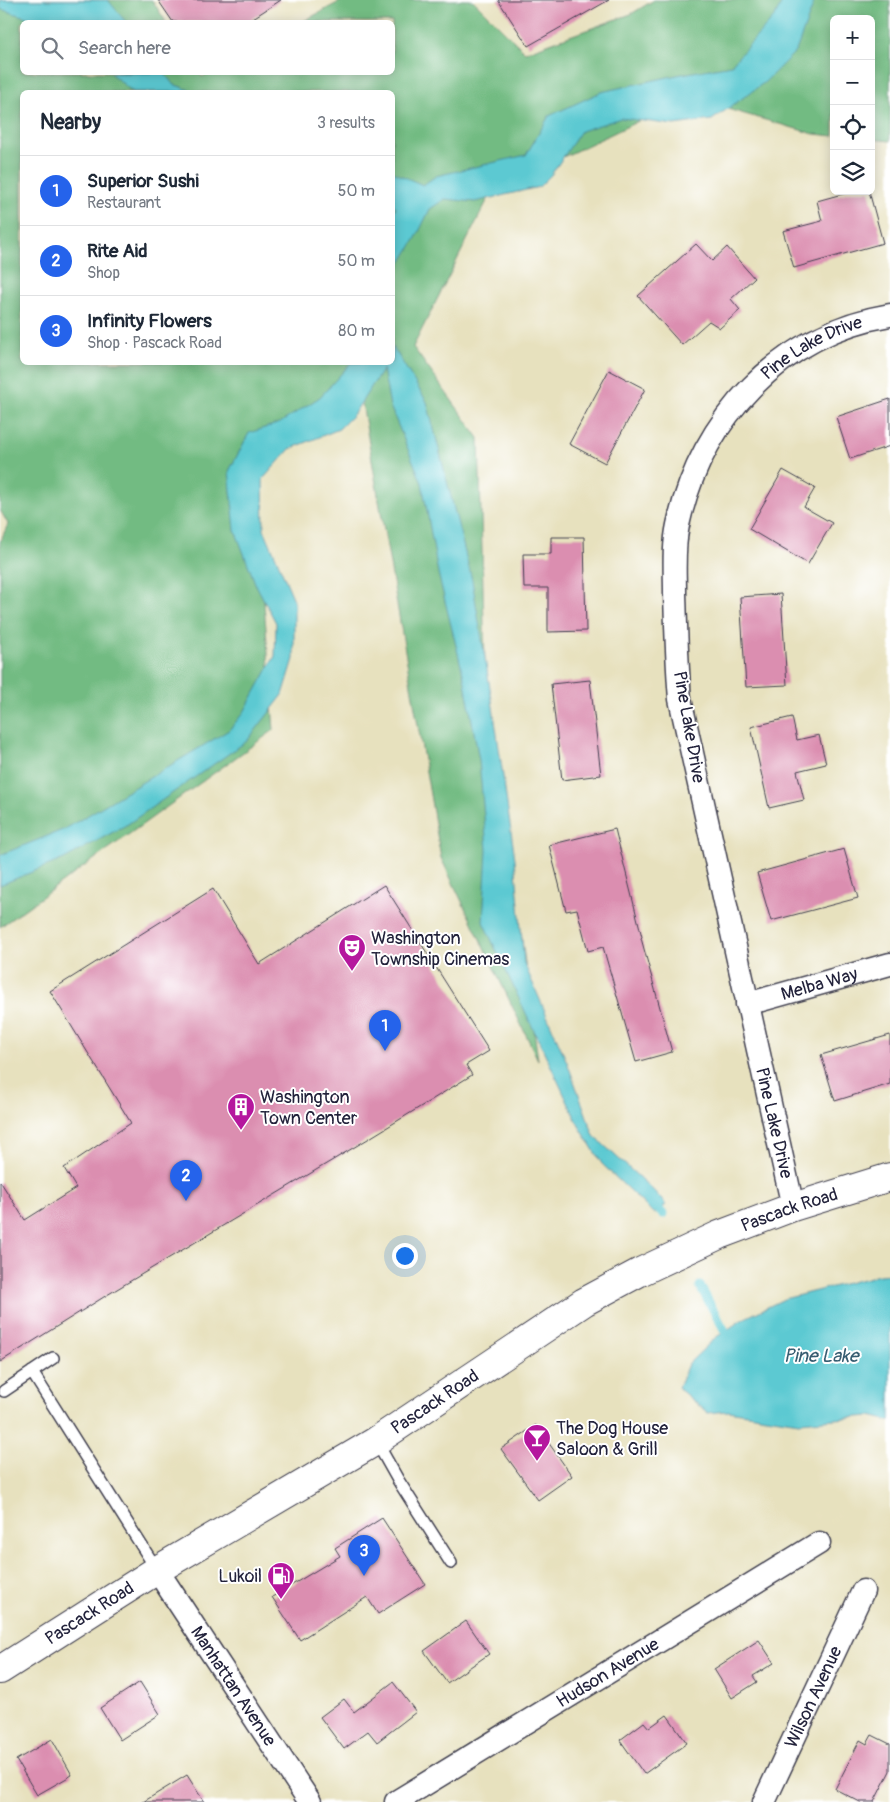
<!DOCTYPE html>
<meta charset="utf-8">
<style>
:root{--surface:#fff;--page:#f6f6f7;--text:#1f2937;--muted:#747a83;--line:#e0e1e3;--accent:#2563eb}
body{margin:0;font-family:Pangolin,sans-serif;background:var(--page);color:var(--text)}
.controls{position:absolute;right:15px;top:15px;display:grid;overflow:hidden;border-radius:8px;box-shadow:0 2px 12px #0003}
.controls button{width:45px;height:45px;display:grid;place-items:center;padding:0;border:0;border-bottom:1px solid var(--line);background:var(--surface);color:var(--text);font:25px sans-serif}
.you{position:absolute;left:404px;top:1255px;width:18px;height:18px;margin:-12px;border:4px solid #fff;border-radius:50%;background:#1a73e8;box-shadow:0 0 0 8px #1a73e833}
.badge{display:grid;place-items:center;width:32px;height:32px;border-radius:50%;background:var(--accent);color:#fff;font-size:16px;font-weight:700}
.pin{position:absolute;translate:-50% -41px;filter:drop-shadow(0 1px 2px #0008)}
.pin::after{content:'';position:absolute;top:26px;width:18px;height:15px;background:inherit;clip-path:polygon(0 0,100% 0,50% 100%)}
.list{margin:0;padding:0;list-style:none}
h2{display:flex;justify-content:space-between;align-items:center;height:65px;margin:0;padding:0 20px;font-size:21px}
h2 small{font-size:16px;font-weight:400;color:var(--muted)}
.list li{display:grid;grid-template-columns:32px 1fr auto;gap:15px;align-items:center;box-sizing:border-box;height:70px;padding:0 20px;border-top:1px solid var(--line)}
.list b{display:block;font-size:19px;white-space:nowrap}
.list p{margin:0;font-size:16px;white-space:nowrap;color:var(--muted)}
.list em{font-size:16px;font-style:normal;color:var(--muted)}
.icon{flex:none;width:28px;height:28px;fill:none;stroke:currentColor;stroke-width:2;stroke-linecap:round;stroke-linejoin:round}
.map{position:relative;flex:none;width:890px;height:1802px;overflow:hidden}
.search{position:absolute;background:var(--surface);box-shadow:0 2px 12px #0003;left:20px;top:20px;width:375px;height:55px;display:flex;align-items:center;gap:12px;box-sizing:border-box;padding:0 18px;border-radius:8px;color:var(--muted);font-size:19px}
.panel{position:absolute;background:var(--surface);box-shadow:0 2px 12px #0003;left:20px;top:90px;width:375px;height:275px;border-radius:8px}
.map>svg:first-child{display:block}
.forest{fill:#72bb82;stroke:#4a6e5e;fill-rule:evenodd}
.water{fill:#5cc9d2;stroke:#3f7686}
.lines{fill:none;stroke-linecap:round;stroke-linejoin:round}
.stream{stroke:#5cc9d2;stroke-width:9}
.building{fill:#db8eb0}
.lane-casing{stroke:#403f4f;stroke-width:14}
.street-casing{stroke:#403f4f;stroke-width:25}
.secondary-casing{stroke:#403f4f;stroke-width:30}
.lane{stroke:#fff;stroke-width:11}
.street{stroke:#fff;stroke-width:22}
.secondary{stroke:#fff;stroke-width:28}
.labels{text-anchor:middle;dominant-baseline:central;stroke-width:4;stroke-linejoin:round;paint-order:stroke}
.street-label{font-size:18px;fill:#22223b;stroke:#fff}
.poi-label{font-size:18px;fill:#22223b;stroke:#fff;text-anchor:start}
.water-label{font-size:19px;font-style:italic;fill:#365c70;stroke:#fff}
</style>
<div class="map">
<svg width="890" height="1802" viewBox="0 0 890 1802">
<rect width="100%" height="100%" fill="#fff"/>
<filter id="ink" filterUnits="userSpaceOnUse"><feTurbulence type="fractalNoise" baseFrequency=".02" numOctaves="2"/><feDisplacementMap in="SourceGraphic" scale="10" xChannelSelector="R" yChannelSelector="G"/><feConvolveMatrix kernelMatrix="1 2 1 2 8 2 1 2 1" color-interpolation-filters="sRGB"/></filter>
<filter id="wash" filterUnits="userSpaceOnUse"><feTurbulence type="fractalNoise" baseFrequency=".0096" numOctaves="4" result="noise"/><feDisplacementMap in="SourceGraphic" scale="20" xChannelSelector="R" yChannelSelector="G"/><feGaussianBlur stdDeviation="1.12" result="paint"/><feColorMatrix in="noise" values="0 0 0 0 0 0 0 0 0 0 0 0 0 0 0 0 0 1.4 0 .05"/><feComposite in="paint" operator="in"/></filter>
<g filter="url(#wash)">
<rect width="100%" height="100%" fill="#e7e1be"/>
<path class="forest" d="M 0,0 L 152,0 L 166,22 L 22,22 L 22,72 L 199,72 L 202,77 L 211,72 L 392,72 L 392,22 L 302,22 L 343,0 L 473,0 L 525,52 L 631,14 L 654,0 L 890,0 L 890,141 L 871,139 L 871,19 L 834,19 L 834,136 L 814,134 L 710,104 L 649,116 L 492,191 L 413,347 L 479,438 L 485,662 L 538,1060 L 441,858 L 357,374 L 253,465 L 274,730 L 0,927 L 0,542 L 8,524 L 0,510 ZM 22,92 L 392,92 L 392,362 L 22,362 Z"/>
<path class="water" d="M 0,0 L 108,0 L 126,22 L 42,22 L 0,9 Z
M 783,0 L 815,0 L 796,51 L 765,82 L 712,120 L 674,125 L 621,118 L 581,131 L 551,175 L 539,187 L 475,202 L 445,199 L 430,209 L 416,238 L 393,276 L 393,213 L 396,207 L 393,205 L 393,172 L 423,185 L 436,176 L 526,155 L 549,116 L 601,92 L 677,75 L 731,65 L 775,16 Z
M 110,73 L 164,73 L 173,84 L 195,92 L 133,92 Z
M 393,347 L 427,402 L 472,580 L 492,700 L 515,859 L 524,963 L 567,1062 L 594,1136 L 654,1191 L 666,1205 L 654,1214 L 602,1164 L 579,1126 L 483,922 L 487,850 L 479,760 L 465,682 L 438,573 L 422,483 L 390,406 L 383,369 L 353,415 L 339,429 L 290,449 L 263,479 L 264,529 L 294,600 L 294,659 L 283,695 L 247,741 L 128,824 L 64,859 L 0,885 L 0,855 L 65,829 L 229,730 L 244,712 L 275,656 L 276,623 L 255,583 L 235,530 L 229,471 L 249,433 L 280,423 L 320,397 L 351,363 L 392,362 Z
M 890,1274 L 890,1421 L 870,1416 L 799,1422 L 728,1411 L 708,1413 L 678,1388 L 688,1364 L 715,1338 L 743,1319 L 784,1299 L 879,1275 Z"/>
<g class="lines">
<path class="stream" d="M 652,1201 L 663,1214
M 700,1286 L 725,1331"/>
</g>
<g id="blocks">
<path class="building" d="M 158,0 L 281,0 L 247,22 L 173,22 Z
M 498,0 L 609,0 L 528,46 Z
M 853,191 L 869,191 L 883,243 L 794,268 L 783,231 L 822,221 L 817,201 Z
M 696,244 L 712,261 L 727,247 L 754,278 L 731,299 L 740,310 L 720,328 L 709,321 L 682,345 L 638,296 Z
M 609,370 L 645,389 L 605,463 L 569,444 Z
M 890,399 L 890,446 L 850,459 L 836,417 Z
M 783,470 L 815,488 L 804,507 L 832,523 L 808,564 L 749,529 Z
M 551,537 L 584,537 L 586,631 L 548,632 L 548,588 L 524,588 L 523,554 L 551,554 Z
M 781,594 L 787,685 L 746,687 L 740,597 Z
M 590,680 L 601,775 L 562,780 L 551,684 Z
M 792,717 L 797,740 L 819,735 L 826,764 L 797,771 L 804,800 L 769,808 L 751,727 Z
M 615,829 L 642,937 L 641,938 L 672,1052 L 636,1062 L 603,947 L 588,951 L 577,909 L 566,911 L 549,845 Z
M 844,849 L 858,898 L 771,921 L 757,873 Z
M 384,885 L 489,1051 L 466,1065 L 472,1075 L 368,1139 L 107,1295 L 0,1362 L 0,1181 L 25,1220 L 76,1188 L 64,1168 L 131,1123 L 50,991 L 213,889 L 259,964 Z
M 890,1035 L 890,1084 L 835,1101 L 821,1055 Z
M 536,1425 L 572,1476 L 538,1500 L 501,1449 Z
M 382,1518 L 425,1584 L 378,1614 L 367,1597 L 300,1640 L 272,1597 L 340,1556 L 335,1548 Z
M 466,1621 L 489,1654 L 447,1683 L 424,1651 Z
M 759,1640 L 774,1663 L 753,1676 L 757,1682 L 732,1698 L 714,1669 Z
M 140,1682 L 160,1714 L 120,1740 L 100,1708 Z
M 393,1682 L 416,1712 L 377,1742 L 368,1731 L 344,1749 L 320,1717 L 344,1699 L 354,1712 Z
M 667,1715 L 687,1743 L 644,1774 L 620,1740 L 644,1722 L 649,1728 Z
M 872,1735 L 890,1744 L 890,1771 L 874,1802 L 860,1802 L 835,1789 L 860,1740 L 867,1744 Z
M 52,1739 L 72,1775 L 37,1795 L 16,1760 Z
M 187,1775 L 204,1802 L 143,1802 Z"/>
</g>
</g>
<g filter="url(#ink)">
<use href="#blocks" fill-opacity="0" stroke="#403f4f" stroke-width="1"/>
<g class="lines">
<defs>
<path id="lane" d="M 32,1372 L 157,1570
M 4,1391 L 53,1358
M 376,1441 L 398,1480 L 451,1563"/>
<g id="street">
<path id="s1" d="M 747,1004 L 890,964"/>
<path id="s2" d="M 793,1207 L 680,699 C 677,664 676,629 675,593 C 675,571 673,548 678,525 C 701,419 781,333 890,315"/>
<path id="s3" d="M 157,1570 L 310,1802"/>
<path id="s4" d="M 396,1802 L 819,1543"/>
<path id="s5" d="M 764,1802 L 863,1591"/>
</g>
<g id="secondary">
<path id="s6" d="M 0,1670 L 157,1570 L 376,1441 L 584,1302 L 640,1272 L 719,1235 L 793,1207 L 890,1177"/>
</g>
</defs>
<use href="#lane" class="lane-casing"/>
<use href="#street" class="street-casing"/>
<use href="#secondary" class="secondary-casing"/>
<use href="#lane" class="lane"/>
<use href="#street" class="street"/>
<use href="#secondary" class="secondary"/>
</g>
</g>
<defs>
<symbol id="theatre-pin" viewBox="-11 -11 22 30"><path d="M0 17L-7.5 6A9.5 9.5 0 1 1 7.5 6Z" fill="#b5179e" stroke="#fff"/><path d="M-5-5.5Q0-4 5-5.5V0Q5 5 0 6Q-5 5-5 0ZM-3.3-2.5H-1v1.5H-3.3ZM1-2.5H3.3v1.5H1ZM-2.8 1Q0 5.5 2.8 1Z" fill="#fff"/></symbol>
<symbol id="building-pin" viewBox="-11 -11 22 30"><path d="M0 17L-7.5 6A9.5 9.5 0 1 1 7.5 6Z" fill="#b5179e" stroke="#fff"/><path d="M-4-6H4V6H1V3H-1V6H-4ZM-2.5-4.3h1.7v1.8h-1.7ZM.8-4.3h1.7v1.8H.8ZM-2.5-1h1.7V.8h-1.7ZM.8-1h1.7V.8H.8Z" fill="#fff"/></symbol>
<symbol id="bar-pin" viewBox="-11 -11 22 30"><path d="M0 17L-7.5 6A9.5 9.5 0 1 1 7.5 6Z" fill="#b5179e" stroke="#fff"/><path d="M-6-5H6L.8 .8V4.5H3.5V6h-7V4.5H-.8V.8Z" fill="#fff"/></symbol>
<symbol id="fuel-pin" viewBox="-11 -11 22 30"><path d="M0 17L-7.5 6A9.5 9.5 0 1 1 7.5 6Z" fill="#b5179e" stroke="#fff"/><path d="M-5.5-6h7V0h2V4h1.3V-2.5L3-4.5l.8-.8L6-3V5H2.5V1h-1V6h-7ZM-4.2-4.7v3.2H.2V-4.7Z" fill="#fff"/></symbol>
</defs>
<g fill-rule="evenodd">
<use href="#theatre-pin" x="336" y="932" width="32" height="43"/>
<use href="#building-pin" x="225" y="1091" width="32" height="43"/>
<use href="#bar-pin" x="521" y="1422" width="32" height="43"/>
<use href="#fuel-pin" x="265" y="1560" width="32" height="43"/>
</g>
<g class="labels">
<g class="street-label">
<text stroke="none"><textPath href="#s2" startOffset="926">Pine Lake Drive</textPath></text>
<text transform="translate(689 727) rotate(80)">Pine Lake Drive</text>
<text stroke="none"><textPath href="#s1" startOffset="75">Melba Way</textPath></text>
<text transform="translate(774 1123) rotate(77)">Pine Lake Drive</text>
<text stroke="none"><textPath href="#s6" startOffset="916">Pascack Road</textPath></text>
<text stroke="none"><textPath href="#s6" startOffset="511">Pascack Road</textPath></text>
<text stroke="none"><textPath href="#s6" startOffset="106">Pascack Road</textPath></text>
<text stroke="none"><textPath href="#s4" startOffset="248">Hudson Avenue</textPath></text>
<text stroke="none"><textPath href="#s3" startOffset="139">Manhattan Avenue</textPath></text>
<text stroke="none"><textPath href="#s5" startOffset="116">Wilson Avenue</textPath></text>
</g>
<g class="poi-label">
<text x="371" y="938">Washington<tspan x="371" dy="21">Township Cinemas</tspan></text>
<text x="260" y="1097">Washington<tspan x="260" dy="21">Town Center</tspan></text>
<text x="556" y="1428">The Dog House<tspan x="556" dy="21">Saloon &amp; Grill</tspan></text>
<text x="262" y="1576" text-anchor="end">Lukoil</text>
</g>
<g class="water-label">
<text x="821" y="1356">Pine Lake</text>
</g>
</g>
</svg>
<div class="controls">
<button>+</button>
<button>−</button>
<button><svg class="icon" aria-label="locate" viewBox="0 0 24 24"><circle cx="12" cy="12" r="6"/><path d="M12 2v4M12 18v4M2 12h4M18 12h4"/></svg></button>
<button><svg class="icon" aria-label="layers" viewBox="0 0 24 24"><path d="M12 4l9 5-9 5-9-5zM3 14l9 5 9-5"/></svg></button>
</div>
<div class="you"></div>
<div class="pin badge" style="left:385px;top:1051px">1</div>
<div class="pin badge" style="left:186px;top:1201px">2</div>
<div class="pin badge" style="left:364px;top:1576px">3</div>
<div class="search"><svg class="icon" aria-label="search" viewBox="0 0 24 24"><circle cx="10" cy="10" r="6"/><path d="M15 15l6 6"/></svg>Search here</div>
<section class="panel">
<h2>Nearby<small>3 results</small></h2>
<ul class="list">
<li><span class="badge">1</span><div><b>Superior Sushi</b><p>Restaurant</p></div><em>50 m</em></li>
<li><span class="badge">2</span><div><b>Rite Aid</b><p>Shop</p></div><em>50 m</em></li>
<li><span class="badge">3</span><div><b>Infinity Flowers</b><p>Shop · Pascack Road</p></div><em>80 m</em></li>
</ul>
</section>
</div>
